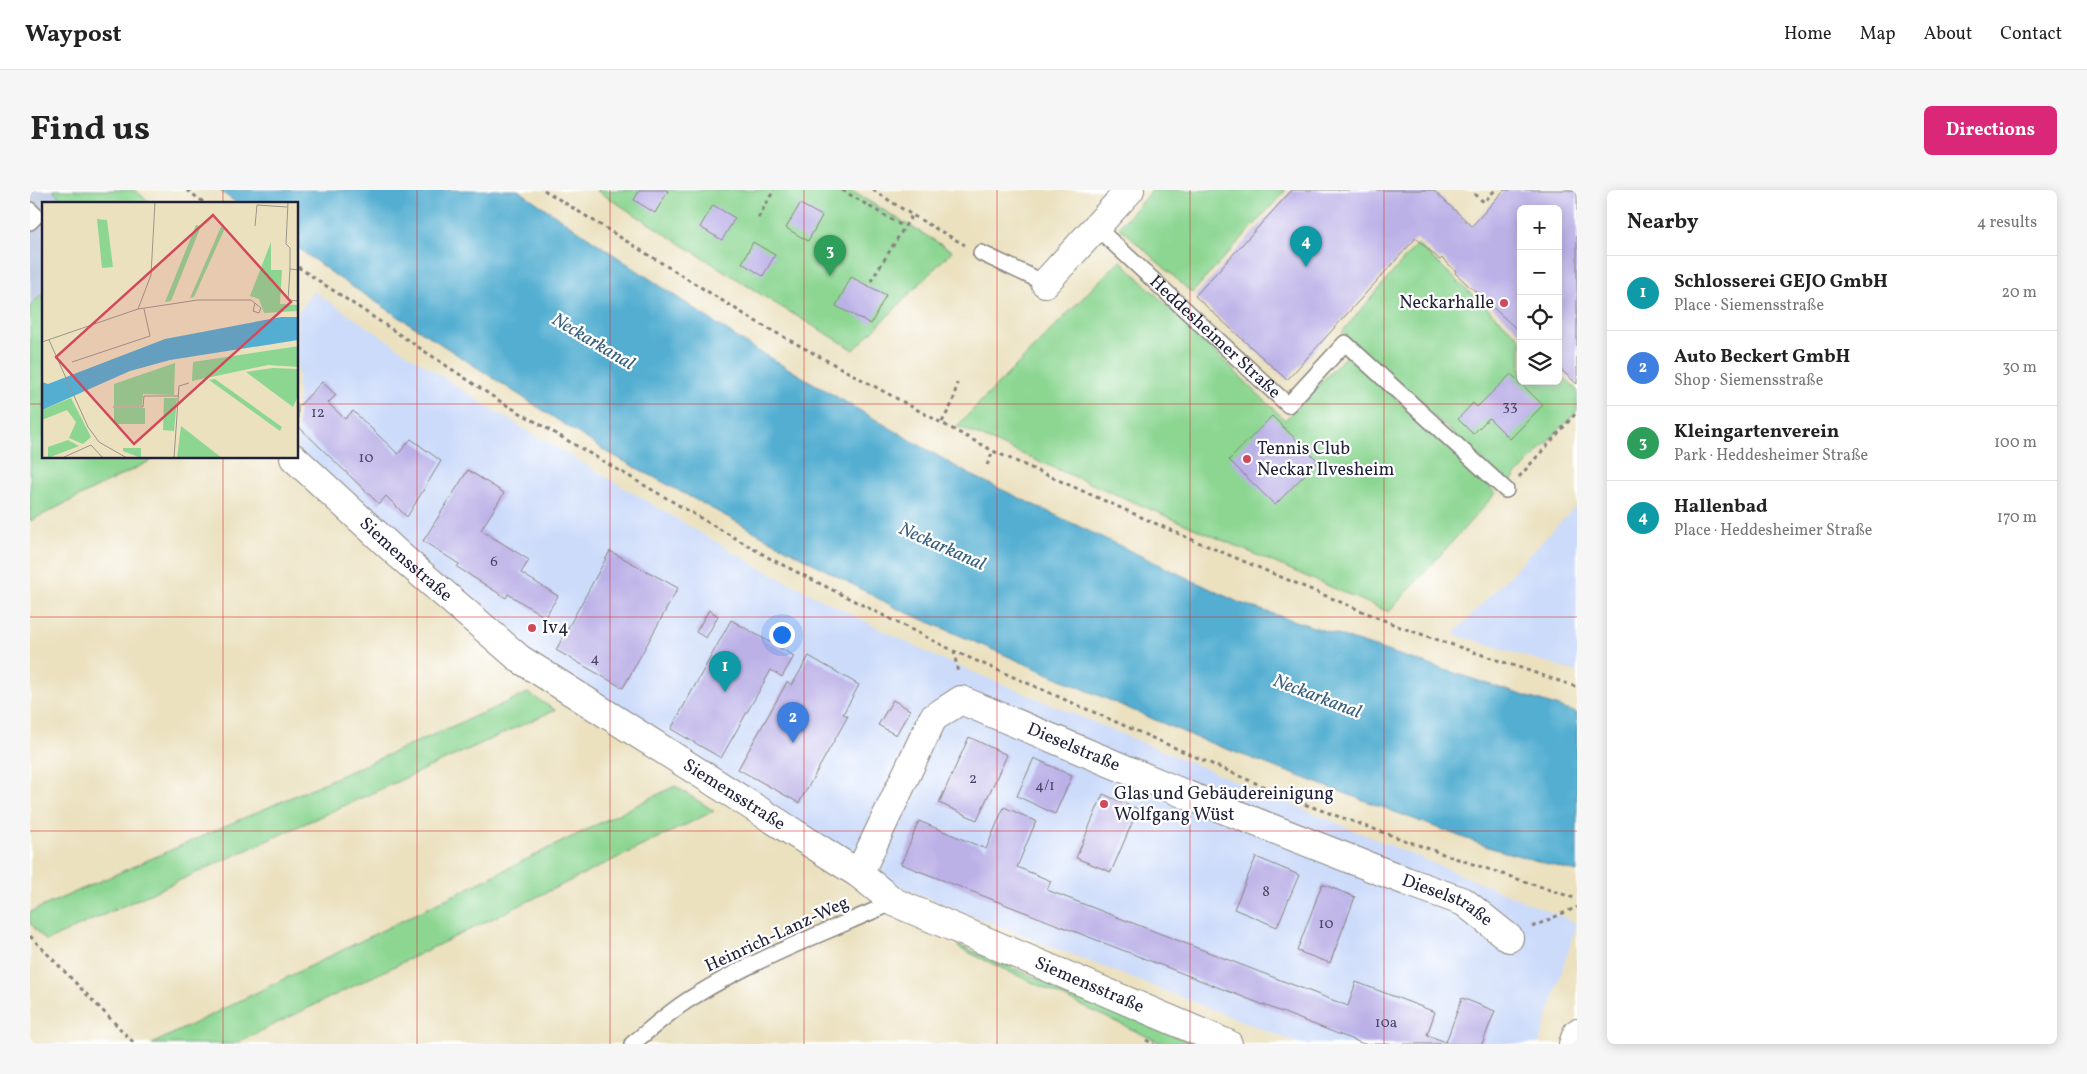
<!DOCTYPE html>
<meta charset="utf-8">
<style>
:root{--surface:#fff;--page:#f6f6f6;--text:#222;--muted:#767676;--line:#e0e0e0;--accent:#db2777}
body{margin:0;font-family:Vollkorn,serif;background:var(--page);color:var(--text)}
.controls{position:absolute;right:15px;top:15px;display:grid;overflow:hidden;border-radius:8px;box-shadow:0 2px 12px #0003}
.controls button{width:45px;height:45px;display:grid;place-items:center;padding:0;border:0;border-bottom:1px solid var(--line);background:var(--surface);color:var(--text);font:25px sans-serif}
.you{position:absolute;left:751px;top:444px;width:18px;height:18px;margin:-12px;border:4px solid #fff;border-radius:50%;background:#1a73e8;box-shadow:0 0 0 8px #1a73e833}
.badge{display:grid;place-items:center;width:32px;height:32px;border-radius:50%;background:var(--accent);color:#fff;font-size:16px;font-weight:700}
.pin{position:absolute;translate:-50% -41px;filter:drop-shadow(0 1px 2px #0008)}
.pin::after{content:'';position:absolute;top:26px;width:18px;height:15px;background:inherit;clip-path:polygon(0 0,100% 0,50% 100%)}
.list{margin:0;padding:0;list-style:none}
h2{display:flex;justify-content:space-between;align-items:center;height:65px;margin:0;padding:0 20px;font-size:21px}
h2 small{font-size:16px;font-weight:400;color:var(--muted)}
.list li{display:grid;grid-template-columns:32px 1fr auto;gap:15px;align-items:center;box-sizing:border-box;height:75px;padding:0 20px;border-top:1px solid var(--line)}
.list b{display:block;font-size:19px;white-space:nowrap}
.list p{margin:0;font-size:16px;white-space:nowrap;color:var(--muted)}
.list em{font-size:16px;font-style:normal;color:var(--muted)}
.icon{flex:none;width:28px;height:28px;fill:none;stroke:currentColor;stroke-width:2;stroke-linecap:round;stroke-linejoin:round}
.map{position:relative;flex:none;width:1547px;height:854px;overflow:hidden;border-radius:8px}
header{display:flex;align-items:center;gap:30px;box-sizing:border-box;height:70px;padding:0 25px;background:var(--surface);border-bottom:1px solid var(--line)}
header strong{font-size:24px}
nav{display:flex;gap:28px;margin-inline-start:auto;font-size:18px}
.intro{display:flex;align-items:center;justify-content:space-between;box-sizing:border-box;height:120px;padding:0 30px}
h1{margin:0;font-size:35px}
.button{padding:12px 22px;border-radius:8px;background:var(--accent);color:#fff;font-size:18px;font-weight:700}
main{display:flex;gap:30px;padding:0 30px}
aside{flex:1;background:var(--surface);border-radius:8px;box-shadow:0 2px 12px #0003}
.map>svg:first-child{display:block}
.built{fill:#ccdbfa}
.industrial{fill:#b8c5de}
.green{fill:#8cd692;stroke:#577c66}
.water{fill:#53aed1;stroke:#3a6886}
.building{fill:#bbb1e7}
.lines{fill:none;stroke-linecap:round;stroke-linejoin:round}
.lane-casing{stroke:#86827d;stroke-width:18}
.street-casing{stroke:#86827d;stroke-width:30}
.path{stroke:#86827d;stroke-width:3;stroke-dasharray:4 4;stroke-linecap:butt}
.lane{stroke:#fff;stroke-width:15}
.street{stroke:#fff;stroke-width:28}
.grid{fill:none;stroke:#d62828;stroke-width:1;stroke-opacity:0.55}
.poi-dot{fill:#d1495b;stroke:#fff;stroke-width:2}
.labels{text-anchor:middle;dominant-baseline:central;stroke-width:4.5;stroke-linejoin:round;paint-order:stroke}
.number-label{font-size:15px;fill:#484666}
.poi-label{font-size:18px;fill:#22223b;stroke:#fff;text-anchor:start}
.street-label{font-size:18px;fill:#22223b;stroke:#fff}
.water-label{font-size:19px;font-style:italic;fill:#38617e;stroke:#fff}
.inset-road{fill:none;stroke:#9b958a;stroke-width:1}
.view{fill:#d1495b;fill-opacity:0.15;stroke:#d1495b;stroke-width:2.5}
.inset-edge{fill:none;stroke:#22223b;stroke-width:2.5}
</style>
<header>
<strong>Waypost</strong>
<nav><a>Home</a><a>Map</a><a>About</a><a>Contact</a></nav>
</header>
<div class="intro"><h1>Find us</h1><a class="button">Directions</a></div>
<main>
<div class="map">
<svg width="1547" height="854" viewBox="0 0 1547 854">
<rect width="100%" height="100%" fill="#fff"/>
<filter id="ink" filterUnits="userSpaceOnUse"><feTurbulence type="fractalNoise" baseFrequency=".02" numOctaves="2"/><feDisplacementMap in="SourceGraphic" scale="10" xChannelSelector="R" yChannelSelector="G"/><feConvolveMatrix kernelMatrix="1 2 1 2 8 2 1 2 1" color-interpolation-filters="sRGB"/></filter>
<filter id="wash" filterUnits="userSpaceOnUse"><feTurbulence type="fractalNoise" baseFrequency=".0096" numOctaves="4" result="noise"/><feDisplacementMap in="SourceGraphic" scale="20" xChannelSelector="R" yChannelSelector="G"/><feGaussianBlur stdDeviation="1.12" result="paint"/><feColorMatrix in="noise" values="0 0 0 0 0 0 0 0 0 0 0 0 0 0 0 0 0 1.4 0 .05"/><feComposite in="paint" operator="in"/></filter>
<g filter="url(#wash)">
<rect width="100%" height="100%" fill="#ebe1bf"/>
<path class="built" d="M 283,101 L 461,219 L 730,378 L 902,465 L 1547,733 L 1509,854 L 1270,854 L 857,692 L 494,461 L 268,264 L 268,123 Z
M 1547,315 L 1547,482 L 1423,444 Z"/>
<path class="industrial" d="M 0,0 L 105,0 L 121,14 L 14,14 L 14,268 L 126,268 L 0,331 Z"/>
<path class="green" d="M 23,0 L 105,0 L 121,14 L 36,14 Z
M 566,0 L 820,0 L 922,61 L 824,160 L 743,112 Z
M 1122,0 L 1256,0 L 1162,103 L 1089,37 Z
M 1387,54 L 1491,149 L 1491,191 L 1528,191 L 1528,183 L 1547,200 L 1547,221 L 1478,294 L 1312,142 Z
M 1090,70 L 1255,230 L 1318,164 L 1466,303 L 1359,422 L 927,236 Z
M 14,103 L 14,268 L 126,268 L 0,331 L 0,116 Z
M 498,503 L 525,520 L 16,751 L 0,733 L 0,722 Z
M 645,596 L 684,621 L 204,854 L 122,854 Z
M 928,755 L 1164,854 L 1133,854 L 929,758 Z"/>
<path class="water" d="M 189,0 L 488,0 L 718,155 L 937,283 L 1210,413 L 1547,523 L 1547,682 L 1461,658 L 1167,548 L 866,418 L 577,262 L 306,86 L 268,58 L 268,14 L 208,14 Z"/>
<g id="blocks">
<path class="building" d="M 610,0 L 636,0 L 638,1 L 625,23 L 604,10 Z
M 1262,0 L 1403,0 L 1442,36 L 1474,0 L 1547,0 L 1547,194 L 1528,177 L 1528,19 L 1491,19 L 1491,143 L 1425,83 L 1426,81 L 1412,68 L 1410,70 L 1386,48 L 1257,190 L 1165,106 Z
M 770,14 L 792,26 L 778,51 L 756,38 Z
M 683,15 L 705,28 L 692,50 L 670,37 Z
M 723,52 L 745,65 L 733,86 L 712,73 Z
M 821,87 L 856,105 L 841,134 L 806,116 Z
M 1481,184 L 1513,215 L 1480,249 L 1459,228 L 1443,244 L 1428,229 L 1443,213 L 1447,217 Z
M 292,192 L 306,205 L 298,213 L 315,229 L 323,221 L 368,264 L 381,249 L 411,271 L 377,327 L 356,306 L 349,314 L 268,236 L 268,217 Z
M 1242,226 L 1288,271 L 1245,315 L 1199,270 Z
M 438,280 L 474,303 L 451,340 L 499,370 L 491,383 L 528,406 L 515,427 L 478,404 L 476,408 L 427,377 L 429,374 L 393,351 Z
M 580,361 L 648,398 L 593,498 L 526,460 Z
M 679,420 L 688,426 L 676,448 L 666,442 Z
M 701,430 L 764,466 L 752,487 L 741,480 L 691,568 L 641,539 Z
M 779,466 L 829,495 L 813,524 L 818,526 L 769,613 L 708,579 L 757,492 L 762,495 Z
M 863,510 L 880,520 L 866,545 L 848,535 Z
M 939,547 L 977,565 L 947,630 L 909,613 Z
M 1004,568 L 1042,586 L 1025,624 L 987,606 Z
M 1073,604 L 1108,619 L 1081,682 L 1046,668 Z
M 974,617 L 1006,631 L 987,677 L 1021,691 L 1017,700 L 1318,816 L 1326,792 L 1405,822 L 1397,845 L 1416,852 L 1432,808 L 1465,821 L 1452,854 L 1334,854 L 871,674 L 889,631 L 956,659 Z
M 1226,667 L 1269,685 L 1247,737 L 1204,719 Z
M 1292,694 L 1325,707 L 1300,773 L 1267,761 Z"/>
</g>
</g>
<g filter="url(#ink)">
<use href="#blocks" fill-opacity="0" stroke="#86827d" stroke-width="1"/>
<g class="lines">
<defs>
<g id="lane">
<path d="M 0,20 L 6,26 L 0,32"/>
<path id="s1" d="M 1066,37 L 1258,215 L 1315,153 L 1476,300"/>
<path d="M 951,63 L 1015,93"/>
<path d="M 602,854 C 622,838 641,820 663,807 C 726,768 796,742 864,712"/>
</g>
<g id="street">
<path d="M 1015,93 L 1100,0"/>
<path id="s2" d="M 264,268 L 368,364 L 490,469 L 829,684 L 864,712 L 1198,854"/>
<path id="s3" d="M 829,684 L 903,528 L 931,510 L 1157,605 L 1376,691 L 1434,712 L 1479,748"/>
<path d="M 1543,854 L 1547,843"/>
</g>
</defs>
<use href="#lane" class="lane-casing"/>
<use href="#street" class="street-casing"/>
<path class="path" d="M 157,0 L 176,14
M 514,0 L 730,134 L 963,261 L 1156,347 L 1370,437 L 1547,497
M 812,0 L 874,37
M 843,0 L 882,25 L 935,55
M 1444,4 L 1454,12 L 1465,0
M 728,28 L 744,0
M 268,77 L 468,210 L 741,369 L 924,461 L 1271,613 L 1419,666 L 1547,709
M 841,91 L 882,25
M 912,232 L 923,212 L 927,193
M 957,275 L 963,261
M 1489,287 L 1547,222
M 924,461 L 928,484
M 1502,737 L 1547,717
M 0,746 L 105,854
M 1116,850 L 1124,854"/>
<use href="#lane" class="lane"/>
<use href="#street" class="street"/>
</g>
</g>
<path class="grid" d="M 193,0 L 193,14M 387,0 L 387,854M 580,0 L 580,854M 774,0 L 774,854M 967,0 L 967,854M 1160,0 L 1160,854M 1354,0 L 1354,854M 0,214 L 14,214M 268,214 L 1547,214M 193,268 L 193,854M 0,427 L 1547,427M 0,641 L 1547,641"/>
<g class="poi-dot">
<circle cx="1474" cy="113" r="5"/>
<circle cx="1217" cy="269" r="5"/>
<circle cx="502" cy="438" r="5"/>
<circle cx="1074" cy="614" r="5"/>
</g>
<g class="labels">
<g class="number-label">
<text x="1480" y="216">33</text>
<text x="288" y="223">12</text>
<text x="336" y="268">10</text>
<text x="464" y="372">6</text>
<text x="565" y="469">4</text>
<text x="943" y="589">2</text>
<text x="1015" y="596">4/1</text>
<text x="1236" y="702">8</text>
<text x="1296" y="734">10</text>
<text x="1356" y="833">10a</text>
</g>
<g class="poi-label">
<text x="1464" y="113" text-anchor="end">Neckarhalle</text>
<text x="1227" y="259">Tennis Club<tspan x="1227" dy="21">Neckar Ilvesheim</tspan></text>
<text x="512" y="438">Iv4</text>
<text x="1084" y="604">Glas und Gebäudereinigung<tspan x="1084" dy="21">Wolfgang Wüst</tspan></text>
</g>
<g class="street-label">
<text stroke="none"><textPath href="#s1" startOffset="162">Heddesheimer Straße</textPath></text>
<text stroke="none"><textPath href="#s2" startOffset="151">Siemensstraße</textPath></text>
<text stroke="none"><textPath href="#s3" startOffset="328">Dieselstraße</textPath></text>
<text stroke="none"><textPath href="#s2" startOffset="556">Siemensstraße</textPath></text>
<text stroke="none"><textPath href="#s3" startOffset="732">Dieselstraße</textPath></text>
<text transform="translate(747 745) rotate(-25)">Heinrich-Lanz-Weg</text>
<text stroke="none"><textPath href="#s2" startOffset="961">Siemensstraße</textPath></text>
</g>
<g class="water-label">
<text transform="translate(563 152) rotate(31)">Neckarkanal</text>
<text transform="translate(912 357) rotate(24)">Neckarkanal</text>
<text transform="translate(1287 507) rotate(21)">Neckarkanal</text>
</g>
</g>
<g transform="translate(12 12)">
<rect width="256" height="256" fill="#ebe1bf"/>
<path d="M 55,17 L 65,18 L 71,65 L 60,66 ZM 154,23 L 159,24 L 129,99 L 123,100 ZM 179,25 L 183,26 L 152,95 L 148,96 ZM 229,40 L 229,68 L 240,68 L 238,102 L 256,103 L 256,109 L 222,111 L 217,97 L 208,94 ZM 257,144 L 256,165 L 226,163 L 150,179 L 151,160 ZM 133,161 L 132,193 L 101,192 L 100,204 L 72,204 L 72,182 ZM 231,166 L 256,167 L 256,194 L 251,205 L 204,170 ZM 173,177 L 240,225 L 238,229 L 167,178 ZM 29,196 L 49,235 L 41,242 L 27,236 L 34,220 L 25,208 L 0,218 L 0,208 ZM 122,196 L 135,196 L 132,229 L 121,228 ZM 72,206 L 103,206 L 103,222 L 72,222 ZM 139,224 L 180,256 L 135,256 ZM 26,238 L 37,244 L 6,256 L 6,245 ZM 81,246 L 99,246 L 99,256 L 81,249 Z" fill="#8cd692"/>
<path d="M 239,115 L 256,115 L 256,138 L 128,158 L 88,169 L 0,208 L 0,180 L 6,182 L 123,137 Z" fill="#53aed1"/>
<path class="inset-road" d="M 246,0 L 244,42 L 248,46 L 248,67M 213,24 L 215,3 L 245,5M 257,68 L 248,67 L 246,98 L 257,99M 96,107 L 109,73 L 113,0M 7,138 L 46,225 L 57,240 L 85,256M 0,140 L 96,107 L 156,98 L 209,98 L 219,106 L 217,111 L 211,109 L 213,101M 30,160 L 108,134 L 102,107M 71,205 L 101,205 L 102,194 L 137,194M 20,256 L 49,243 L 61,256M 132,256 L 137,184 L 147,181"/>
<path class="view" d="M 171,13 L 249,100 L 92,242 L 14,155 Z"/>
<rect width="256" height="256" class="inset-edge"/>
</g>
</svg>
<div class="controls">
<button>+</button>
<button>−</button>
<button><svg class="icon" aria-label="locate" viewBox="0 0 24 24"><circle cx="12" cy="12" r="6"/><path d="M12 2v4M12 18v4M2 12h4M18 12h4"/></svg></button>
<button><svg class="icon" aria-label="layers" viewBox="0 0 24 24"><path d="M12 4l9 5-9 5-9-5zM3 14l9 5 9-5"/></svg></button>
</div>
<div class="you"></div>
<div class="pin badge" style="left:695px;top:502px;background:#0f9aa8">1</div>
<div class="pin badge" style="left:763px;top:553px;background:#3f7fe0">2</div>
<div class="pin badge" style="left:800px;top:86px;background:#2e9e5b">3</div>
<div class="pin badge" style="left:1276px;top:77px;background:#0f9aa8">4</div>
</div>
<aside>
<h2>Nearby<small>4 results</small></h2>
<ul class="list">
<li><span class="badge" style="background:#0f9aa8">1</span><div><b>Schlosserei GEJO GmbH</b><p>Place · Siemensstraße</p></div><em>20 m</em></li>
<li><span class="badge" style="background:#3f7fe0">2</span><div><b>Auto Beckert GmbH</b><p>Shop · Siemensstraße</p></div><em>30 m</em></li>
<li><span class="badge" style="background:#2e9e5b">3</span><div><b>Kleingartenverein</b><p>Park · Heddesheimer Straße</p></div><em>100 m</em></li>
<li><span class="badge" style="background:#0f9aa8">4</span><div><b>Hallenbad</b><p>Place · Heddesheimer Straße</p></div><em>170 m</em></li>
</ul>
</aside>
</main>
